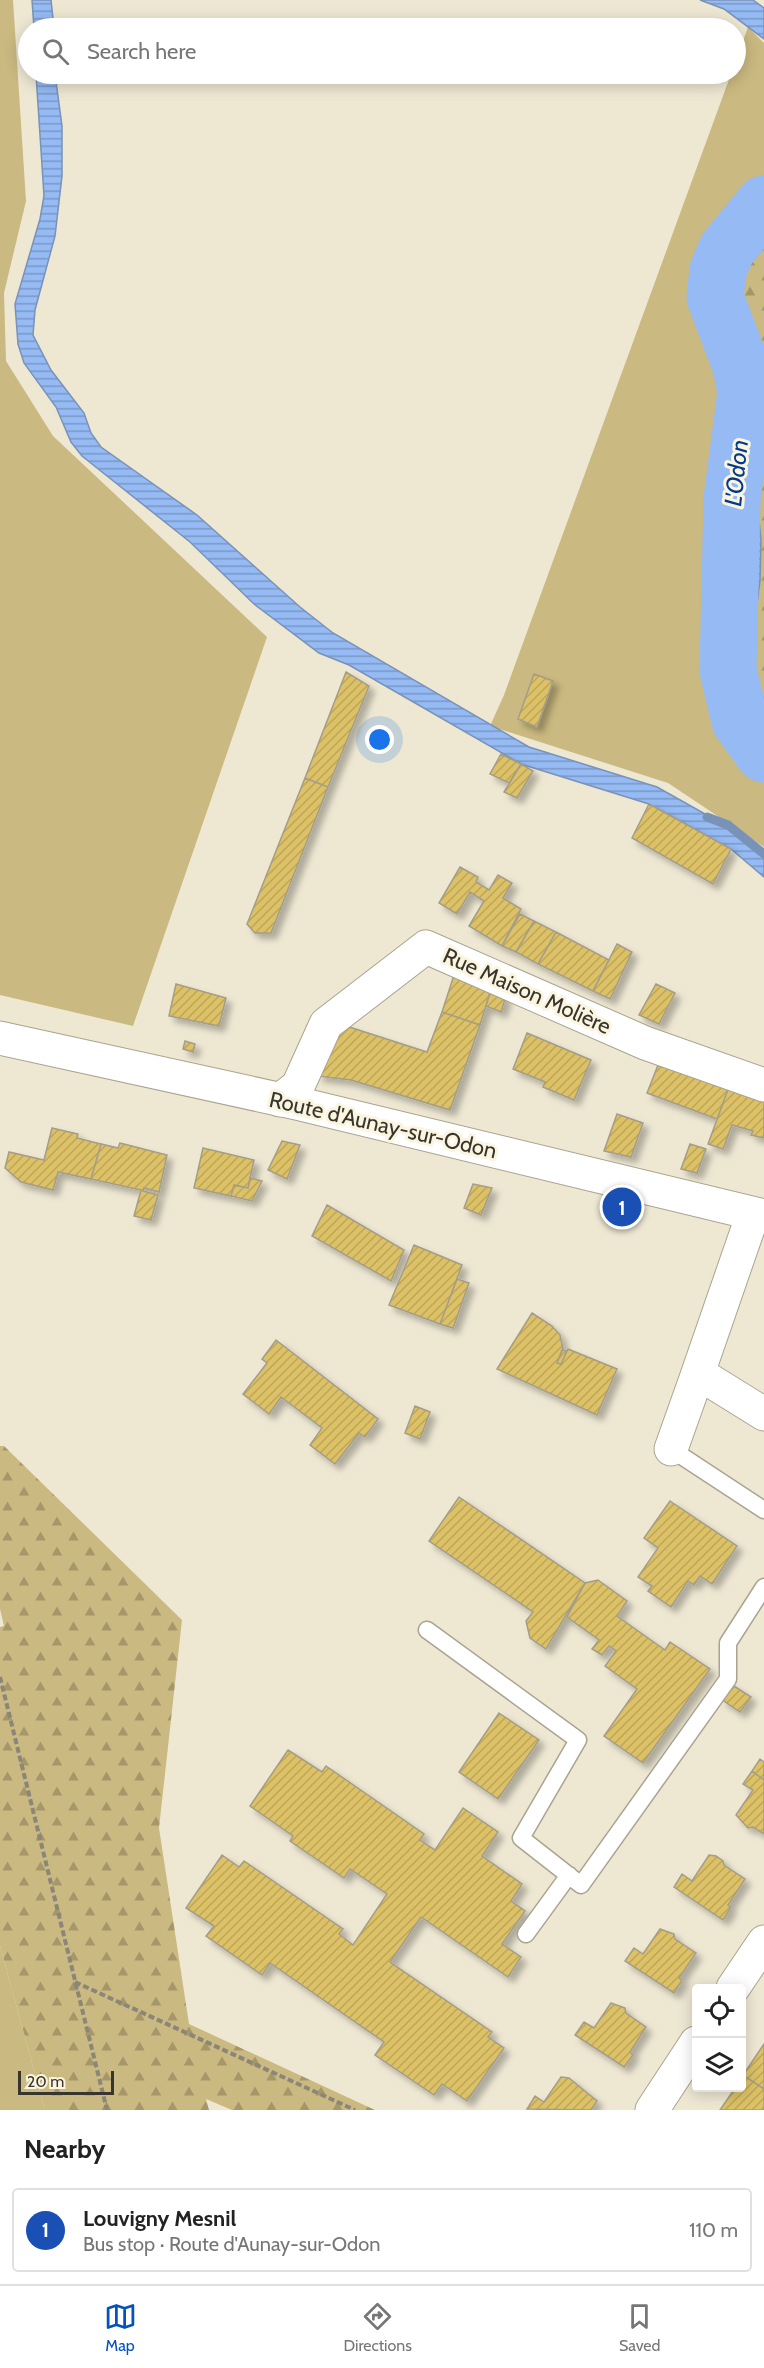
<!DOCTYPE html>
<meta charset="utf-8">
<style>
:root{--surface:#fff;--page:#f2f2f2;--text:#222;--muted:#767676;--line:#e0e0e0;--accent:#0552bc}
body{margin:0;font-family:Cabin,sans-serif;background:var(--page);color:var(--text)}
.controls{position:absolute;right:18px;bottom:18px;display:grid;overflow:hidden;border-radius:6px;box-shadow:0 3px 15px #0003}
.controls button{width:54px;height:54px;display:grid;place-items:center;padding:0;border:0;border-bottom:2px solid var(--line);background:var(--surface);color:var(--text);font:30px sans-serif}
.scale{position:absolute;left:18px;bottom:15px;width:96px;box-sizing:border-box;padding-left:6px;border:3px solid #37352d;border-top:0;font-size:16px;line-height:21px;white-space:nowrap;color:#37352d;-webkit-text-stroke:4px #fbf5e0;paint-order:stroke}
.you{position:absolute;left:380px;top:740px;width:21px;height:21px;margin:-15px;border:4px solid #fff;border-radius:50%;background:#1a73e8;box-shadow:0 0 0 9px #1a73e833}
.badge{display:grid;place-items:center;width:39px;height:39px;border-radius:50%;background:var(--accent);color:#fff;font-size:20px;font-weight:700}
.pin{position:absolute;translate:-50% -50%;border:3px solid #fff;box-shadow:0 2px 6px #0006}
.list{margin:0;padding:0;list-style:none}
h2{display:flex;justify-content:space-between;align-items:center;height:78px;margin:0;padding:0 24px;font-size:26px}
h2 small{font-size:20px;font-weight:400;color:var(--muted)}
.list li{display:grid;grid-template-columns:39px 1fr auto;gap:18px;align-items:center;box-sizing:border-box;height:84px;margin:0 12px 12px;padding:0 12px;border:2px solid var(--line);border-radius:6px}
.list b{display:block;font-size:22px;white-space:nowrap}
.list p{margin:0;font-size:20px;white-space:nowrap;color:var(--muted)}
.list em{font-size:20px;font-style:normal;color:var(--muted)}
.icon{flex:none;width:33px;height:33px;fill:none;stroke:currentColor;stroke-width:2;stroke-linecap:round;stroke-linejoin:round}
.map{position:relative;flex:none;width:764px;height:2110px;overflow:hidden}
.search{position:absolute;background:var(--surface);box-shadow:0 3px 15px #0003;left:18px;right:18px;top:18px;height:66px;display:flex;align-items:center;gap:15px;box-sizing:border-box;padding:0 21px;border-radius:33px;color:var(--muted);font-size:22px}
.sheet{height:174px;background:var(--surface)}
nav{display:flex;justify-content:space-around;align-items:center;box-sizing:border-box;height:84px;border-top:2px solid var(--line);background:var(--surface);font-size:16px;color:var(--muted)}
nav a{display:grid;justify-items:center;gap:3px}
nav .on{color:var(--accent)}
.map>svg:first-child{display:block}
.grass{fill:#cab980}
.forest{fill:url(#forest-firs)}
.water{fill:url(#water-rules);stroke:#7992b8;stroke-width:1.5}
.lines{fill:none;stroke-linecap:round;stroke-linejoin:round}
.stream{stroke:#7992b8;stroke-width:9}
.river{stroke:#95baf4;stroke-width:57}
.building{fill:url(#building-hatch);stroke:#a39d8a;stroke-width:1.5;filter:url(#shadow)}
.service-casing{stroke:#a9a390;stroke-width:19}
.minor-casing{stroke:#a9a390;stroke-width:35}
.tertiary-casing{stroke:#a9a390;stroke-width:35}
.path{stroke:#8a8678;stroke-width:4;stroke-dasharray:6 3;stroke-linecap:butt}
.service{stroke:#fff;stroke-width:16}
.minor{stroke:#fff;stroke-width:33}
.tertiary{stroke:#fff;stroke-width:33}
.labels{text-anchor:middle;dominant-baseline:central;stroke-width:6;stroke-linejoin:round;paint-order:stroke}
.street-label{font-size:22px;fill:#37352d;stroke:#fbf5e0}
.water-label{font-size:24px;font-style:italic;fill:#013a8b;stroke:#fbf5e0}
</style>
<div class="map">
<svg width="764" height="2110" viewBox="0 0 764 2110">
<defs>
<pattern id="forest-firs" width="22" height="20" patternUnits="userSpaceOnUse" patternTransform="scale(1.5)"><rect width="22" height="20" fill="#cab980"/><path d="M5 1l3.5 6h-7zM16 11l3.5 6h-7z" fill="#a59769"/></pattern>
<pattern id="water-rules" width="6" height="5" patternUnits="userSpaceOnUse" patternTransform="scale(1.5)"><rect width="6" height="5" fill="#95baf4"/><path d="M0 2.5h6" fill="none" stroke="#7a98c6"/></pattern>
<pattern id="building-hatch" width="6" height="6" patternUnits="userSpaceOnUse" patternTransform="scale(1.5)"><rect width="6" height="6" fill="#dcc166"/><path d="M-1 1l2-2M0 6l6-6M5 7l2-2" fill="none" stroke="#bda659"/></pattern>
<filter id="shadow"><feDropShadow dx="5.5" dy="5.5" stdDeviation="3" flood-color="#0004"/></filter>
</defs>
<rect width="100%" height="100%" fill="#eee8d3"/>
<path class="grass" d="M 0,0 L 13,0 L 26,201 L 4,293 L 6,361 L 53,436 L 267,637 L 133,1026 L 0,995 Z
M 748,27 L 764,43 L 764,184 L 722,227 L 698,275 L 696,313 L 733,371 L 739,391 L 731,448 L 721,481 L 717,525 L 723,553 L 719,644 L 715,670 L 733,733 L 764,766 L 764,847 L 668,783 L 490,726 L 504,695 L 731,74 L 736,74 L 736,60 Z
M 0,1946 L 45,2110 L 0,2110 Z"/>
<path class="forest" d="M 764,243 L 764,358 C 757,346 747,334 741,321 C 729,295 748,263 764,243 Z
M 764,447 L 764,721 C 740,676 758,629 760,581 C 761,532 753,496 764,447 Z
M 0,1446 L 4,1446 L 182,1620 L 159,1828 L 189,2024 L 375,2110 L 232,2110 L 206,2099 L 209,2110 L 45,2110 L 0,1946 L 0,1627 L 4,1626 L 0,1609 Z"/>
<path class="water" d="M 32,0 L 51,0 L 54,28 L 34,28 Z
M 700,0 L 753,0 L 764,8 L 764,39 L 724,9 Z
M 36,74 L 55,74 L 62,126 L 62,176 L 55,236 L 35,310 L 33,335 L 51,370 L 84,413 L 91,433 L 101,447 L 197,515 L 300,607 L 333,633 L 529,747 L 657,787 L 741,834 L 764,856 L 764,877 L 731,849 L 649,804 L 521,764 L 349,665 L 319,653 L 254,604 L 190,542 L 82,456 L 71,442 L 56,407 L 24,363 L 18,344 L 15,304 L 40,219 L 44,196 Z
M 764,194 L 764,243 L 749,263 L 743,276 L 738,306 L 742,322 L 764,358 L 764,447 L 756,491 L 761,540 L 760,580 L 751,659 L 753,694 L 764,721 L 764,759 L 744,739 L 721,671 L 730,612 L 722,518 L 725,484 L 746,418 L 744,384 L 736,366 L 704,320 L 699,290 L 708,259 L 723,233 L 745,209 Z"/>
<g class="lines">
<path class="stream" d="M 707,817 L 728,825 L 764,854"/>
<path class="river" d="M 764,204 L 727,249 L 718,270 L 715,297 L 741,366 L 746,392 L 732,499 L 728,670 L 740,721 L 764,754"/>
</g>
<path class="building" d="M 346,672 L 369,686 L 328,787 L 305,778 Z
M 534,674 L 553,681 L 537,727 L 518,719 Z
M 501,754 L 521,764 L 509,783 L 490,774 Z
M 521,764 L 533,771 L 517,798 L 504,792 Z
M 305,778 L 328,787 L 271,933 L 255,933 L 247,924 Z
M 649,804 L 731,849 L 713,884 L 632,838 Z
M 460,867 L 478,877 L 476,882 L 489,890 L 498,875 L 512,883 L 503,898 L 521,909 L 502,946 L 469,926 L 484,901 L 470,892 L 457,914 L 439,903 Z
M 520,914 L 534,921 L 516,952 L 502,946 Z
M 534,921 L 556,932 L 538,964 L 516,952 Z
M 556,932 L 609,960 L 593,991 L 538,964 Z
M 617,944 L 632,952 L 610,999 L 593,991 Z
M 454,975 L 491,989 L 480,1025 L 442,1012 Z
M 176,984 L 226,998 L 219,1026 L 169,1016 Z
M 656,984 L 675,993 L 659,1024 L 639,1015 Z
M 491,989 L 506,996 L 501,1012 L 486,1006 Z
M 442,1012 L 480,1025 L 450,1110 L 351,1080 L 317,1076 L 343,1025 L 427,1052 Z
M 527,1033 L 591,1060 L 574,1100 L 543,1087 L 545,1082 L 513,1069 Z
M 185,1041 L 195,1044 L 193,1052 L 183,1049 Z
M 660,1060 L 730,1084 L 717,1119 L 647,1093 Z
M 730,1084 L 764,1095 L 764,1138 L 751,1135 L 753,1131 L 732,1125 L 723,1149 L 708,1144 Z
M 617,1114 L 643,1123 L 631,1157 L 604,1151 Z
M 52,1128 L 78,1134 L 77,1138 L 101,1144 L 91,1179 L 58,1172 L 53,1190 L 21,1182 L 5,1168 L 9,1152 L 44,1160 Z
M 282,1141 L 300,1145 L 287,1179 L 268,1170 Z
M 120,1143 L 167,1155 L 159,1192 L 144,1188 L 143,1191 L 158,1195 L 151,1220 L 134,1216 L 141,1190 L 91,1179 L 101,1144 L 118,1148 Z
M 690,1144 L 706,1149 L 697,1173 L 681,1169 Z
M 203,1148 L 254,1160 L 248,1188 L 234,1185 L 231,1196 L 194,1188 Z
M 250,1178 L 262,1181 L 252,1201 L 231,1196 L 234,1185 L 248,1188 Z
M 473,1184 L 492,1188 L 481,1215 L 464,1208 Z
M 327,1205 L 404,1250 L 391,1281 L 312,1236 Z
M 414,1245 L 462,1265 L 440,1324 L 389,1305 Z
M 457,1279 L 469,1283 L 453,1328 L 440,1324 Z
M 532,1313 L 552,1326 L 560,1335 L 563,1349 L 557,1363 L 561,1364 L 568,1349 L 617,1369 L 597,1415 L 497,1369 Z
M 276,1340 L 378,1419 L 365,1437 L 359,1433 L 335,1464 L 310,1445 L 322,1428 L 281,1397 L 269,1414 L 243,1394 L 267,1363 L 262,1359 Z
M 562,1350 L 567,1351 L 561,1364 L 557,1363 Z
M 415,1406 L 430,1412 L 420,1439 L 405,1433 Z
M 459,1497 L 585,1583 L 546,1649 L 530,1638 L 526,1621 L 533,1612 L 429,1541 Z
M 670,1501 L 737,1546 L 712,1584 L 700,1576 L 694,1585 L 688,1581 L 671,1607 L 648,1591 L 652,1586 L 638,1577 L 658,1548 L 644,1538 Z
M 598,1580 L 627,1601 L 617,1616 L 665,1650 L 670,1642 L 710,1669 L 643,1763 L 604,1736 L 637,1689 L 605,1666 L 616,1651 L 609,1646 L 602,1655 L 592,1649 L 599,1640 L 567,1617 L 585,1583 Z
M 731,1684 L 751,1697 L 740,1712 L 721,1699 Z
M 499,1713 L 539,1740 L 498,1799 L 459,1772 Z
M 288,1750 L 322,1772 L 326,1766 L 424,1834 L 420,1840 L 435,1850 L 463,1808 L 498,1832 L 482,1856 L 522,1884 L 511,1901 L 525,1911 L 502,1944 L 521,1957 L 508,1977 L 421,1917 L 390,1962 L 492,2032 L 488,2037 L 504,2048 L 467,2101 L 442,2084 L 434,2095 L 375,2055 L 384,2042 L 270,1963 L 262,1975 L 206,1936 L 214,1926 L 186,1908 L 222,1855 L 239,1867 L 244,1861 L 343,1929 L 339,1934 L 353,1945 L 387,1894 L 350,1869 L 344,1878 L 290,1841 L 293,1836 L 250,1806 Z
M 760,1759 L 764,1762 L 764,1780 L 752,1771 Z
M 752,1771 L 764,1780 L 764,1834 L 753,1827 L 748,1828 L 736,1815 L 753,1790 L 743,1784 Z
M 709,1855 L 716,1856 L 723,1861 L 724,1865 L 745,1879 L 728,1905 L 731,1907 L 723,1920 L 674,1887 L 682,1874 L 692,1881 Z
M 660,1929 L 674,1934 L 675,1939 L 696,1953 L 679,1978 L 682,1980 L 674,1993 L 625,1961 L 634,1948 L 643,1954 Z
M 611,2003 L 625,2008 L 626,2013 L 646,2027 L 630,2052 L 633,2055 L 624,2067 L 575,2035 L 584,2022 L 594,2028 Z
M 764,2044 L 764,2089 L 743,2075 Z
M 743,2075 L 764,2089 L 764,2110 L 720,2110 L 735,2088 L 742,2088 Z
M 561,2077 L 569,2078 L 597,2101 L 591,2110 L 527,2109 L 535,2096 L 544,2102 Z"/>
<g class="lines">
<defs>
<path id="service" d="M 671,1449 L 764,1510
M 427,1630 L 578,1740 L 521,1838 L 581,1885 L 728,1679 L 728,1643 L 764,1587
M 526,1934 L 569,1875"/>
<path id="minor" d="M 280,1100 L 298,1086 L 326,1024 L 426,947 L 645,1043 L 764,1085
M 753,1214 L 698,1373 L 764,1414
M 671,1449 L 698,1373
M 733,1988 L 764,1942
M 652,2110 L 696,2043"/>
<path id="tertiary" d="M 0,1038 L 296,1103 L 764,1216"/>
</defs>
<use href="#service" class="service-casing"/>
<use href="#minor" class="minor-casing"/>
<use href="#tertiary" class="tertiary-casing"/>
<path class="path" d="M 0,1677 L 107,2110
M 75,1982 L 355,2110"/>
<use href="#service" class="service"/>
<use href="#minor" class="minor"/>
<use href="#tertiary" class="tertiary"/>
</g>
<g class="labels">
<g class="street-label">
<text transform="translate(527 991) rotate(24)">Rue Maison Molière</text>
<text transform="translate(383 1125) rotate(13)">Route d'Aunay-sur-Odon</text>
</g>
<g class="water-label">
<text transform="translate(736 473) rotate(-84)">L'Odon</text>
</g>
</g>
</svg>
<div class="controls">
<button><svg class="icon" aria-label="locate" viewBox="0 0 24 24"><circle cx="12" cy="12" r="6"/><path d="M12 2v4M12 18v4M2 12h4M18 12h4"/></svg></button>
<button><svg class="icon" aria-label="layers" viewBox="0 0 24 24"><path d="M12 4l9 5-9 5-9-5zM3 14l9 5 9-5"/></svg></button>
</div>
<div class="scale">20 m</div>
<div class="you"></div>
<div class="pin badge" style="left:622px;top:1207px;background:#1a4fb4">1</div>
<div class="search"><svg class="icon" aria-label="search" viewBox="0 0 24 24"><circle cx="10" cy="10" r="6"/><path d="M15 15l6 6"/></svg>Search here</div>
</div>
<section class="sheet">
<h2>Nearby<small></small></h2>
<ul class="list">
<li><span class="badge" style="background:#1a4fb4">1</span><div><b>Louvigny Mesnil</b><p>Bus stop · Route d'Aunay-sur-Odon</p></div><em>110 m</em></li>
</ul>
</section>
<nav>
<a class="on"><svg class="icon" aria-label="map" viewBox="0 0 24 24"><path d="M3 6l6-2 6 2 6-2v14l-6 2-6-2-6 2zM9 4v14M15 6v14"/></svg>Map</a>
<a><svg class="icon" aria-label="directions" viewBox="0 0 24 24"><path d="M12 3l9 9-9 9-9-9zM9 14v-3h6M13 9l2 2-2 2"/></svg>Directions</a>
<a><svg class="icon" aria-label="saved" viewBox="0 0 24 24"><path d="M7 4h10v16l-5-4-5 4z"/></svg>Saved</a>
</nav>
